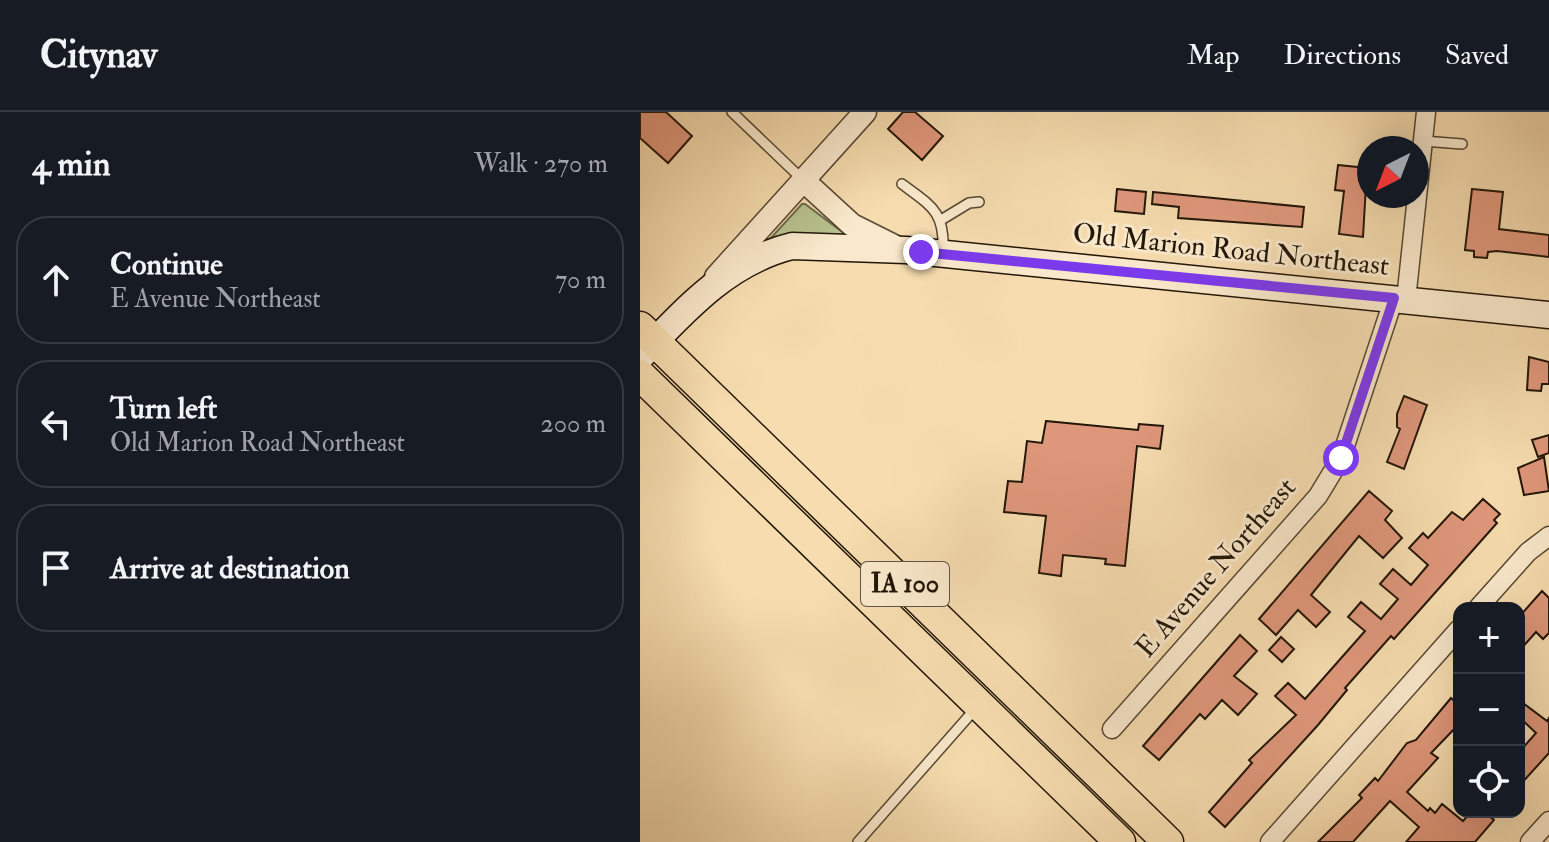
<!DOCTYPE html>
<meta charset="utf-8">
<style>
:root{--surface:#171b24;--page:#20242c;--text:#f1f3f6;--muted:#9ea1a6;--line:#363941}
body{margin:0;font-family:"IM FELL Double Pica",serif;background:var(--page);color:var(--text)}
.controls{position:absolute;right:24px;bottom:24px;display:grid;overflow:hidden;border-radius:16px;box-shadow:0 8px 32px #0002}
.controls button{width:72px;height:72px;display:grid;place-items:center;padding:0;border:0;border-bottom:2px solid var(--line);background:var(--surface);color:var(--text);font:40px sans-serif}
.compass{position:absolute;left:717px;top:24px;width:72px;height:72px;border-radius:50%;background:var(--surface);box-shadow:0 8px 32px #0002;rotate:222deg}
.stop{position:absolute;width:24px;height:24px;margin:-18px;border:6px solid #7c3aed;border-radius:50%;background:#fff}
.stop.end{background:#7c3aed;border-color:#fff;box-shadow:0 2px 8px #0008}
.list{margin:0;padding:0;list-style:none}
h2{display:flex;justify-content:space-between;align-items:center;height:104px;margin:0;padding:0 32px;font-size:34px}
h2 small{font-size:26px;font-weight:400;color:var(--muted)}
.list li{display:grid;grid-template-columns:52px 1fr auto;gap:24px;align-items:center;box-sizing:border-box;height:128px;margin:0 16px 16px;padding:0 16px;border:2px solid var(--line);border-radius:32px}
.list b{display:block;font-size:30px;white-space:nowrap}
.list p{margin:0;font-size:26px;white-space:nowrap;color:var(--muted)}
.list em{font-size:26px;font-style:normal;color:var(--muted)}
.icon{flex:none;width:44px;height:44px;fill:none;stroke:currentColor;stroke-width:2;stroke-linecap:round;stroke-linejoin:round}
.map{position:relative;flex:none;width:909px;height:730px;overflow:hidden}
header{display:flex;align-items:center;gap:48px;box-sizing:border-box;height:112px;padding:0 40px;background:var(--surface);border-bottom:2px solid var(--line)}
header strong{font-size:38px}
nav{display:flex;gap:44px;margin-inline-start:auto;font-size:28px}
main{display:flex}
aside{flex:1;background:var(--surface)}
.map>svg:first-child{display:block}
.green{fill:#b7c28f;stroke:#6c6c4c;stroke-width:2}
.building{fill:#df977b;stroke:#221608;stroke-width:2}
.lines{fill:none;stroke-linecap:round;stroke-linejoin:round}
.service-casing{stroke:#574832;stroke-width:12}
.minor-casing{stroke:#574832;stroke-width:21}
.tertiary-casing{stroke:#574832;stroke-width:25}
.secondary-casing{stroke:#221608;stroke-width:29}
.trunk-casing{stroke:#221608;stroke-width:33}
.service{stroke:#f9e8cb;stroke-width:9}
.minor{stroke:#f9e8cb;stroke-width:18}
.tertiary{stroke:#f9e8cb;stroke-width:22}
.secondary{stroke:#f9e8cb;stroke-width:26}
.trunk{stroke:#f6dcaf;stroke-width:30}
.route{stroke:#7c3aed;stroke-width:10}
.labels{text-anchor:middle;dominant-baseline:central;stroke-width:6;stroke-linejoin:round;paint-order:stroke}
.shield{fill:#f9e8cb;stroke:#625542;stroke-width:2}
.shield-label{font-size:26px;font-weight:bold;fill:#221608}
.street-label{font-size:28px;fill:#221608;stroke:#f9e8cb}
</style>
<header>
<strong>Citynav</strong>
<nav><a>Map</a><a>Directions</a><a>Saved</a></nav>
</header>
<main>
<aside>
<h2>4 min<small>Walk · 270 m</small></h2>
<ul class="list">
<li><svg class="icon" aria-label="ahead" viewBox="0 0 24 24"><path d="M12 20V5M6 11l6-6 6 6"/></svg><div><b>Continue</b><p>E Avenue Northeast</p></div><em>70 m</em></li>
<li><svg class="icon" aria-label="left" viewBox="0 0 24 24"><path d="M17 20v-9H6M10 6l-5 5 5 5"/></svg><div><b>Turn left</b><p>Old Marion Road Northeast</p></div><em>200 m</em></li>
<li><svg class="icon" aria-label="arrive" viewBox="0 0 24 24"><path d="M6 21V4h12l-3 4 3 4H6"/></svg><div><b>Arrive at destination</b></div></li>
</ul>
</aside>
<div class="map">
<svg width="909" height="730" viewBox="0 0 909 730">
<rect width="100%" height="100%" fill="#f6dcaf"/>
<filter id="stains"><feTurbulence type="fractalNoise" baseFrequency=".0025" numOctaves="4"/><feColorMatrix values="0 0 0 0 .2 0 0 0 0 .09 0 0 0 0 .02 0 0 0 .5 -.17"/></filter>
<radialGradient id="worn" r=".72"><stop offset=".6" stop-color="#630" stop-opacity="0"/><stop offset="1" stop-color="#630" stop-opacity=".3"/></radialGradient>
<path class="green" d="M 162,92 L 165,92 L 217,131 L 129,128 Z"/>
<path class="building" d="M 0,0 L 26,0 L 52,24 L 28,51 L 0,26 Z
M 263,0 L 275,0 L 303,24 L 282,48 L 248,17 Z
M 698,53 L 727,56 L 723,125 L 699,122 L 704,79 L 695,78 Z
M 477,77 L 506,80 L 504,102 L 475,99 Z
M 832,77 L 863,80 L 859,117 L 909,123 L 909,145 L 857,139 L 848,140 L 847,146 L 834,145 L 834,139 L 825,138 Z
M 513,80 L 664,95 L 662,115 L 538,106 L 539,95 L 512,92 Z
M 889,245 L 909,250 L 909,272 L 902,272 L 901,279 L 887,278 Z
M 764,284 L 787,293 L 764,357 L 747,350 L 760,317 L 757,315 L 757,302 Z
M 406,309 L 498,318 L 499,312 L 523,314 L 520,337 L 497,334 L 485,454 L 465,452 L 466,447 L 423,443 L 421,464 L 399,461 L 406,404 L 364,400 L 368,369 L 382,370 L 387,329 L 402,331 Z
M 909,323 L 909,341 L 898,345 L 892,328 Z
M 904,345 L 909,379 L 884,383 L 878,356 Z
M 729,379 L 752,399 L 745,408 L 762,426 L 743,446 L 719,424 L 671,483 L 690,500 L 676,515 L 658,498 L 636,523 L 619,507 Z
M 843,387 L 860,402 L 854,408 L 857,411 L 754,527 L 751,524 L 705,576 L 707,578 L 678,613 L 585,715 L 569,700 L 612,651 L 609,648 L 656,603 L 635,584 L 648,571 L 665,587 L 725,519 L 708,505 L 721,490 L 741,507 L 758,487 L 740,472 L 753,457 L 771,473 L 788,453 L 769,436 L 783,421 L 788,426 L 812,400 L 823,408 Z
M 902,479 L 909,486 L 909,521 L 903,527 L 896,520 L 879,539 L 879,505 Z
M 600,523 L 617,539 L 594,564 L 617,582 L 598,603 L 582,588 L 565,607 L 560,602 L 519,648 L 503,634 Z
M 641,525 L 654,537 L 642,550 L 629,538 Z
M 811,586 L 819,593 L 819,612 L 791,641 L 798,646 L 767,680 L 788,699 L 790,696 L 795,701 L 802,692 L 823,709 L 831,700 L 844,700 L 854,708 L 835,730 L 766,730 L 779,715 L 750,689 L 713,730 L 678,730 L 722,686 L 719,683 L 735,666 L 738,669 L 767,631 L 776,628 Z
M 879,588 L 907,609 L 909,606 L 909,641 L 879,674 L 879,640 L 896,621 L 879,605 Z"/>
<g class="lines">
<defs>
<path id="service" d="M 92,0 L 162,67
M 783,29 L 822,32
M 262,72 C 293,95 305,100 303,141
M 301,108 L 329,91 L 339,90
M 218,730 L 336,596"/>
<path id="minor" d="M 766,188 L 786,0
M 838,496 L 888,440 L 909,424
M 472,617 L 678,384 L 701,346 L 754,186
M 630,730 L 819,517
M 890,730 L 909,709"/>
<path id="tertiary" d="M 164,69 L 212,113 L 254,134
M 76,165 L 225,0"/>
<path id="secondary" d="M 0,245 C 44,199 87,150 152,134 L 266,138 L 909,203"/>
<path id="trunk" d="M 0,215 L 528,730
M 0,263 L 480,730"/>
</defs>
<use href="#service" class="service-casing"/>
<use href="#minor" class="minor-casing"/>
<use href="#tertiary" class="tertiary-casing"/>
<use href="#secondary" class="secondary-casing"/>
<use href="#trunk" class="trunk-casing"/>
<use href="#service" class="service"/>
<use href="#minor" class="minor"/>
<use href="#tertiary" class="tertiary"/>
<use href="#secondary" class="secondary"/>
<use href="#trunk" class="trunk"/>
</g>
<g class="lines">
<path class="route" d="M 281,140 L 754,186 L 701,346"/>
</g>
<g class="labels">
<rect class="shield" x="221" y="450" width="88" height="44" rx="6"/>
<g class="shield-label">
<text x="265" y="472">IA 100</text>
</g>
<g class="street-label">
<text transform="translate(591 138) rotate(6)">Old Marion Road Northeast</text>
<text transform="translate(576 456) rotate(-49)">E Avenue Northeast</text>
</g>
</g>
<rect width="100%" height="100%" filter="url(#stains)"/>
<rect width="100%" height="100%" fill="url(#worn)"/>
</svg>
<div class="controls">
<button>+</button>
<button>−</button>
<button><svg class="icon" aria-label="locate" viewBox="0 0 24 24"><circle cx="12" cy="12" r="6"/><path d="M12 2v4M12 18v4M2 12h4M18 12h4"/></svg></button>
</div>
<svg class="compass" viewBox="-18 -18 36 36"><path d="M0-13l5 13h-10z" fill="#e53935"/><path d="M0 13l5-13h-10z" fill="#9ea1a6"/></svg>
<div class="stop" style="left:701px;top:346px"></div>
<div class="stop end" style="left:281px;top:140px"></div>
</div>
</main>
